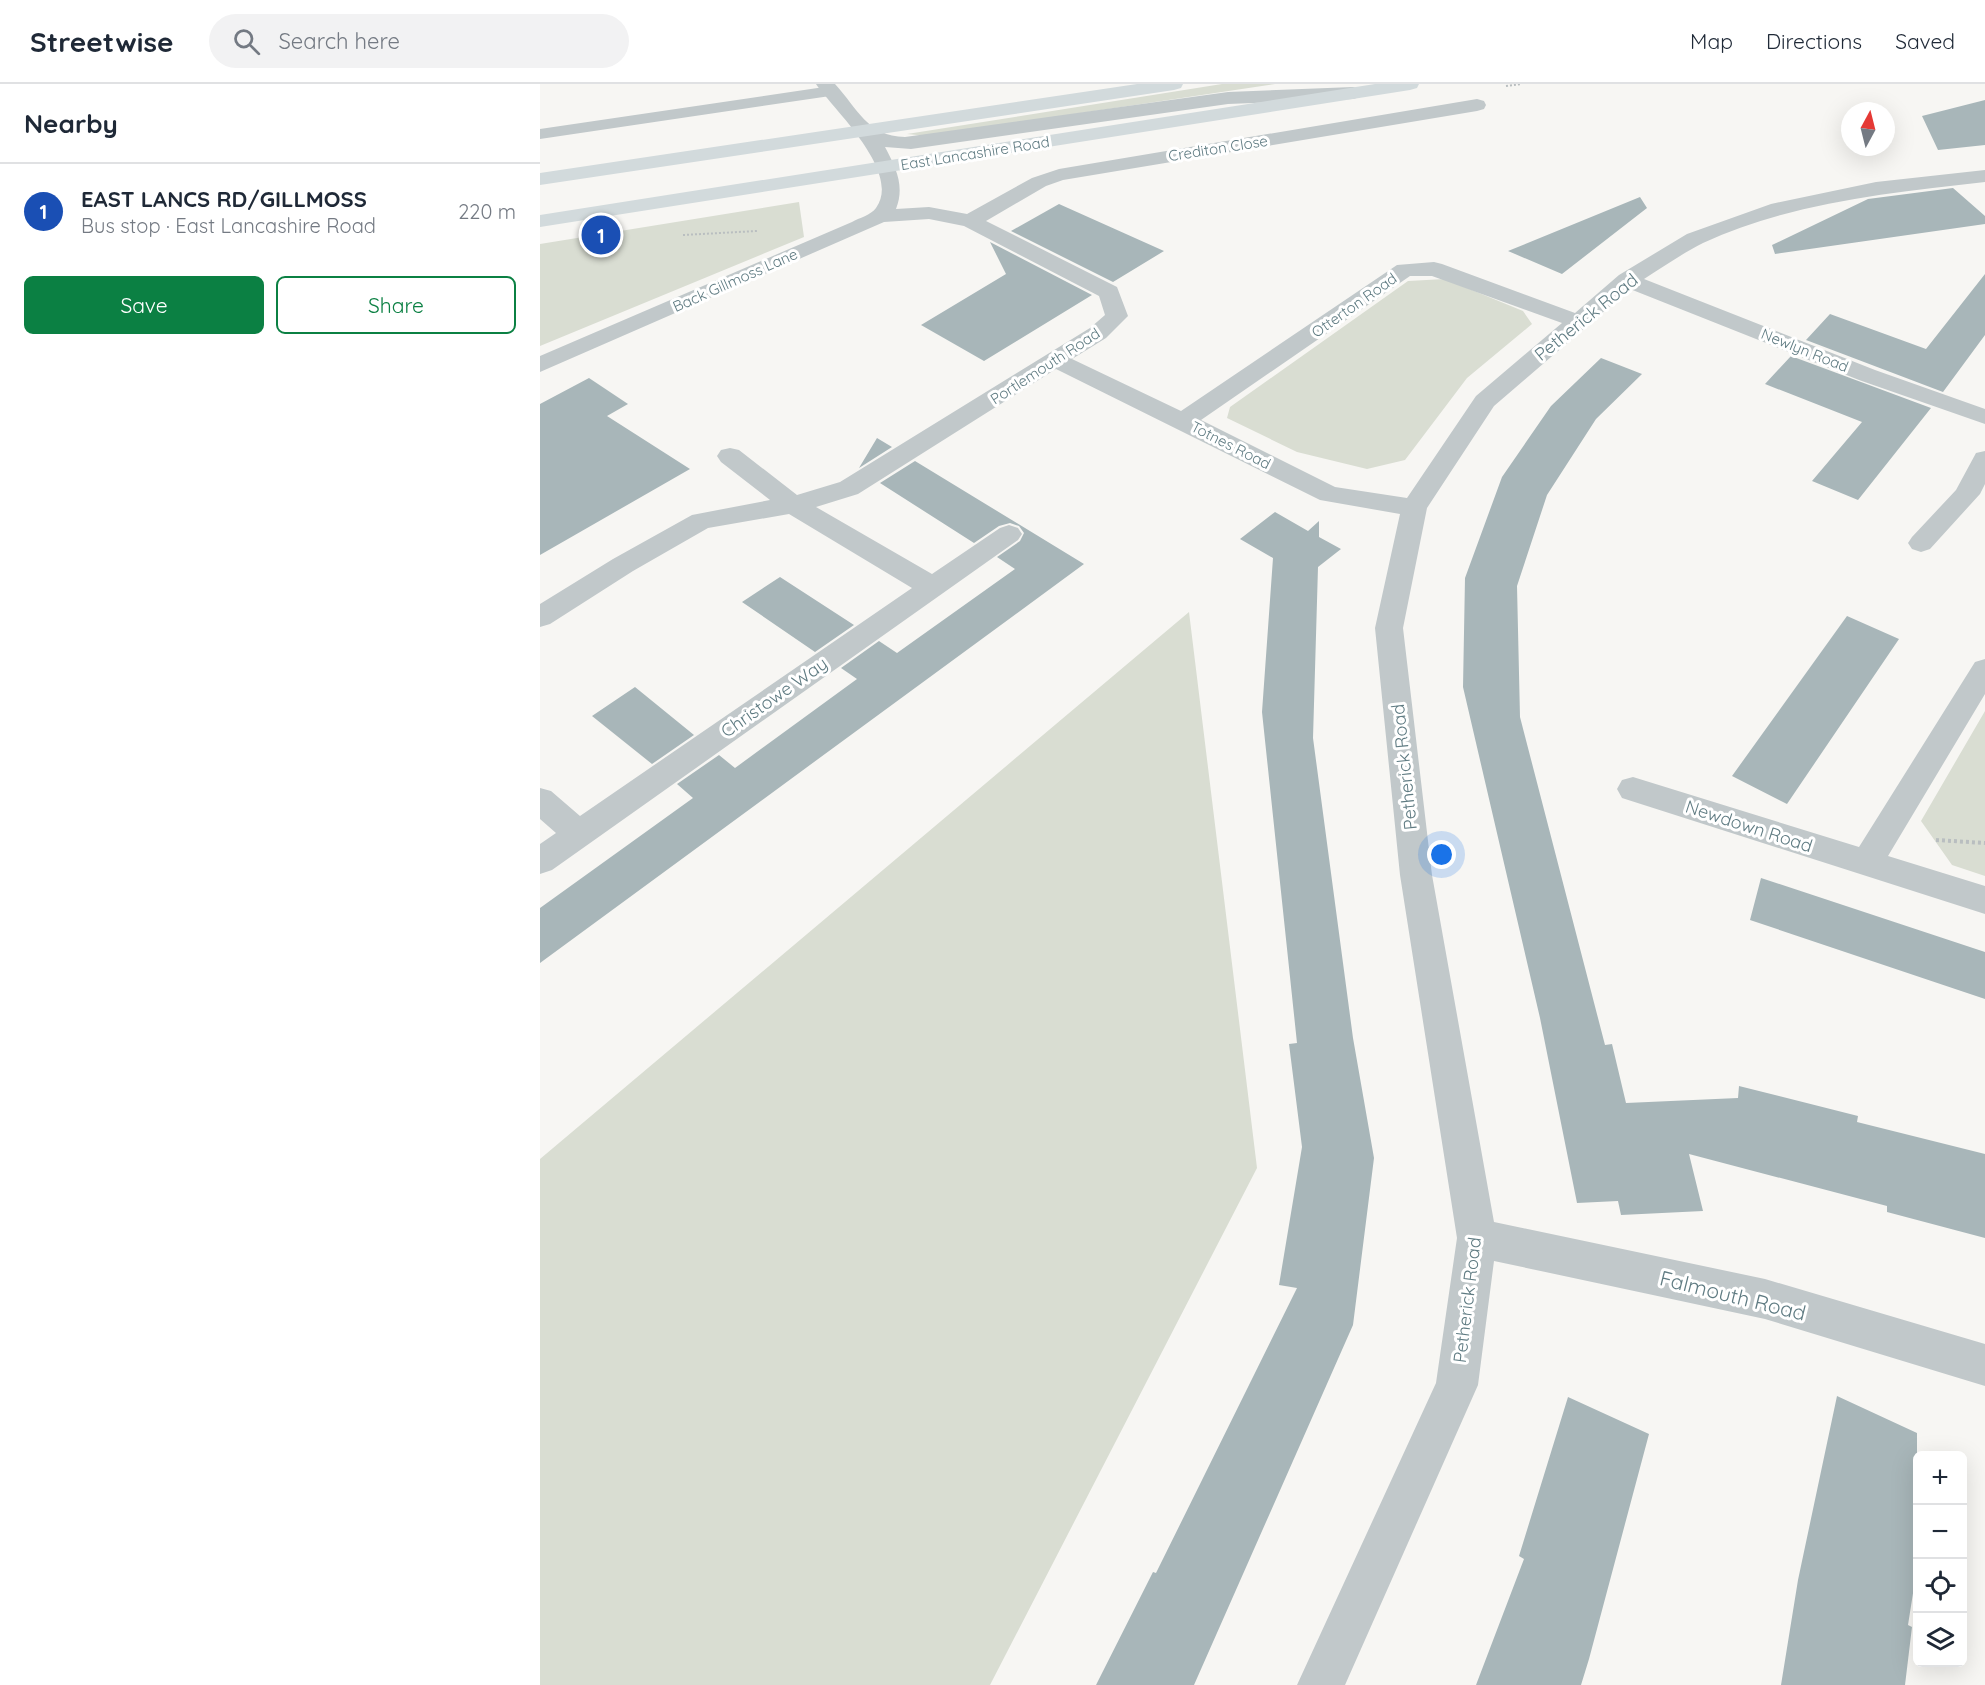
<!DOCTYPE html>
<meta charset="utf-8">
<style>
:root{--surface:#fff;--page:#f2f2f3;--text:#1f2937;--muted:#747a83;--line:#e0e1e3;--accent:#0b8043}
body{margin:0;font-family:Quicksand,sans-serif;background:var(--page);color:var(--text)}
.controls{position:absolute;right:18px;bottom:18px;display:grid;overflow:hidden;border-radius:9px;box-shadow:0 6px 24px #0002}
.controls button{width:54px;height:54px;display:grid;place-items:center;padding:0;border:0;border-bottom:2px solid var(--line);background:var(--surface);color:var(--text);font:30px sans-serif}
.compass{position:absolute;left:1301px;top:18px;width:54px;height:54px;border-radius:50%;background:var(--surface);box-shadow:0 6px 24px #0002;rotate:7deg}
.you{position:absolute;left:902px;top:771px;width:21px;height:21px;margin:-15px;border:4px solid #fff;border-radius:50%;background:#1a73e8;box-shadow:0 0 0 9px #1a73e833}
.badge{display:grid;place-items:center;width:39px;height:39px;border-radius:50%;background:var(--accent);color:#fff;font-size:20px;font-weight:700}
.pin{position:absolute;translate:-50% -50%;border:3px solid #fff;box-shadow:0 2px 6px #0006}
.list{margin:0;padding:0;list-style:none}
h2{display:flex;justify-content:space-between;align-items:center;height:78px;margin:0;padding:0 24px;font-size:26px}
h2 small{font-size:20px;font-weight:400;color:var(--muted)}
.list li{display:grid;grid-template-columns:39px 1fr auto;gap:18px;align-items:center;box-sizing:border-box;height:96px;padding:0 24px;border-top:2px solid var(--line)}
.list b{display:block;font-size:22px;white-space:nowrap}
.list p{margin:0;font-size:20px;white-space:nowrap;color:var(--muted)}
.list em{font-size:20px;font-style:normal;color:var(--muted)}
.actions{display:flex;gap:12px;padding:18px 24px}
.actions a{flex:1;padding:14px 0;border:2px solid var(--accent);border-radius:9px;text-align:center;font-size:21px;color:var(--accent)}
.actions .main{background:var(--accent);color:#fff}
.icon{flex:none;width:33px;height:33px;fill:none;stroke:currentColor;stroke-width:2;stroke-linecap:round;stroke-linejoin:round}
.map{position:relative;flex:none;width:1445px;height:1601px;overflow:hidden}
header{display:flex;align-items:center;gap:36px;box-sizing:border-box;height:84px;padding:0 30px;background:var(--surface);border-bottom:2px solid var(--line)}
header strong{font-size:28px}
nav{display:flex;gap:33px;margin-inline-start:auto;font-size:21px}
.search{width:420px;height:54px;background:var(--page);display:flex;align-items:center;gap:15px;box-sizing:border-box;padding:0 21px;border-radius:33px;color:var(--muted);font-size:22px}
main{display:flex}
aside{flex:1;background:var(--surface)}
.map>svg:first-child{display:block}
.green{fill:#d9ddd2}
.building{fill:#a8b6b9}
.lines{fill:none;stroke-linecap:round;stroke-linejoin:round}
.path-far1{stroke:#b9bec0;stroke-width:2;stroke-dasharray:2 2;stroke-linecap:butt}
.path{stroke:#b9bec0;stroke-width:4;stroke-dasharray:3 3;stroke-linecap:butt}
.lane{fill:#c1c8ca;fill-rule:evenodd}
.street{fill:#c1c8ca;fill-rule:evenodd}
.highway{fill:#d2dadc;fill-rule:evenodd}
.labels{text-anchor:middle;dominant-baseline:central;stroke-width:6;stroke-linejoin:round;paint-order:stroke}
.far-street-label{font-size:15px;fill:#5f7b82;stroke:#fff}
.street-label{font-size:18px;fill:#5f7b82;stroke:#fff}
.near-street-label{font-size:21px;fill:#5f7b82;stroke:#fff}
</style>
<header>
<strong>Streetwise</strong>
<div class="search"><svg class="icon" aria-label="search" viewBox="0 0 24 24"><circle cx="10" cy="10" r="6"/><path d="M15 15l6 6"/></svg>Search here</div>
<nav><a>Map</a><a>Directions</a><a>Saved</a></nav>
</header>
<main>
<aside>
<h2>Nearby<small></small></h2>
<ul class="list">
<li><span class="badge" style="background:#1a4fb4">1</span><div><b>EAST LANCS RD/GILLMOSS</b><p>Bus stop · East Lancashire Road</p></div><em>220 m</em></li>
</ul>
<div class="actions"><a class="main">Save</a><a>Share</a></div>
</aside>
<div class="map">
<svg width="1445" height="1601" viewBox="0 0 1445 1601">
<rect width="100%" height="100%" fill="#f7f6f3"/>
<path class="green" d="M 682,0 L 735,0 L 387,52 L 367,50 Z
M 259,118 L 264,153 L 0,262 L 0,160 Z
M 905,195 L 983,227 L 992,240 L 927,294 L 865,376 L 827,385 L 757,368 L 687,334 L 690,323 L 868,197 Z
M 649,528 L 717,1084 L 450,1601 L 0,1601 L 0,1075 Z
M 1445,627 L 1445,792 L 1412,781 L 1381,737 Z"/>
<path class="building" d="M 1445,16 L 1445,61 L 1398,66 L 1382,32 Z
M 1413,104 L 1445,132 L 1445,140 L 1235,170 L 1232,161 L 1328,115 Z
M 1100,113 L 1107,124 L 1022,190 L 968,167 Z
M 519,120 L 624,167 L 573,198 L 471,147 Z
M 450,158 L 552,211 L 444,277 L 381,241 L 466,190 Z
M 1445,190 L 1445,251 L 1403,308 L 1266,256 L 1290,230 L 1386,265 Z
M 1251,272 L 1391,324 L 1318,416 L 1272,397 L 1322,338 L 1225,300 Z
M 1061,274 L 1102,290 L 1056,335 L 1007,411 L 977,502 L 980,633 L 1065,961 L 1072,960 L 1086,1019 L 1198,1014 L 1199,1002 L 1318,1032 L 1317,1038 L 1445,1070 L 1445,1154 L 1347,1128 L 1347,1122 L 1149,1070 L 1163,1127 L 1081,1131 L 1078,1117 L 1037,1119 L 1000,934 L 923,603 L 925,494 L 962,393 L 1011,322 Z
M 49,294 L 88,320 L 67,332 L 150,385 L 0,471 L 0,320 Z
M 337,354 L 352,363 L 319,384 Z
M 375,377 L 544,480 L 0,879 L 0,824 L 153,714 L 137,700 L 179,671 L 195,684 L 317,595 L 301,584 L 339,557 L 357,569 L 475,485 L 457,473 L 480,457 L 484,449 L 479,442 L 470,439 L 459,442 L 434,459 L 340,399 Z
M 735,428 L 768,447 L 779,437 L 779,453 L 801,465 L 778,483 L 773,654 L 813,954 L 834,1074 L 813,1241 L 654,1601 L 556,1601 L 613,1488 L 616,1489 L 757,1204 L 739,1201 L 762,1063 L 749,960 L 757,959 L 722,628 L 733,474 L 700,455 Z
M 240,493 L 314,541 L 275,568 L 202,518 Z
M 1307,532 L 1359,555 L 1247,720 L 1192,692 Z
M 95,603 L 154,651 L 112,680 L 52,632 Z
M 1221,794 L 1445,868 L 1445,915 L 1210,836 Z
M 1297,1312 L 1377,1349 L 1377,1484 L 1368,1541 L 1372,1543 L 1365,1601 L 1241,1601 L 1258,1496 Z
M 1028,1313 L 1109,1350 L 1049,1575 L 1041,1601 L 936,1601 L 984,1475 L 979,1472 Z"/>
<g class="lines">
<path class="path-far1" d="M 966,2 L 981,0
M 143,151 L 217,147"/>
<path class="path" d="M 1396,756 L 1445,759"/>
<path class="lane" d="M 291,2 L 297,3 L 299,7 L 297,11 L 0,55 L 0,45 Z"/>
<path class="street" d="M 276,0 L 295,0 C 318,25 327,52 365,53 L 688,8 L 813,3 L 820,5 L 822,9 L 820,13 L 813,15 L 688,20 L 371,65 L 345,63 C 356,84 365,102 356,125 L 389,123 L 427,130 L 492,94 L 519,85 L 937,15 L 944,17 L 946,21 L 944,25 L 937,27 L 523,96 L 506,102 L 446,137 L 577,203 L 588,232 L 566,254 L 532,275 L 641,327 L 857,181 L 894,178 L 902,180 L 1035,229 L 1079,191 L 1147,150 L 1231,120 L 1336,98 L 1445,86 L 1445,98 C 1349,109 1252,118 1163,159 C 1143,169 1123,183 1104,195 L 1335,286 L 1445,325 L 1445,340 L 1319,296 L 1090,205 L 954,322 L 887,424 L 863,544 L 892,791 L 954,1138 L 1225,1195 L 1445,1260 L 1445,1302 L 1225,1235 L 954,1177 L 938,1301 L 805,1601 L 757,1601 L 896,1299 L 917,1154 L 860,791 L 835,544 L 860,430 L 780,416 L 516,285 L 318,410 L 276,423 L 392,490 L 460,444 L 469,441 L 478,444 L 482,450 L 478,456 L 12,786 L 0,790 L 0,760 L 16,749 L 0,735 L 0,704 L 11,707 L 40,732 L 372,504 L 249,430 L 168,444 L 93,487 L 10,540 L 0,543 L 0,520 L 73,475 L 152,431 L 230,416 L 181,378 L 177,372 L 181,366 L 190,364 L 199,366 L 257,411 L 300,398 L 550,244 L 565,231 L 559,212 L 424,142 L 389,135 L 344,138 L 0,288 L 0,272 L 312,138 C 319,134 331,131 336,124 C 362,88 294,26 276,0 ZM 870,192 L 892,192 L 1022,239 L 936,312 L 867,414 L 795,403 L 661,336 Z
M 1445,367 L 1445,400 L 1440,410 L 1390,465 L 1381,468 L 1372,465 L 1368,459 L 1372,453 L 1416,406 L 1436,369 Z
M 1445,575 L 1445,610 L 1348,772 L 1445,802 L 1445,830 L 1082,714 L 1077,705 L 1082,696 L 1093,693 L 1319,763 L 1435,578 Z"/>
<path class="highway" d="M 597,0 L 643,0 L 641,4 L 634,6 L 0,101 L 0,89 Z
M 835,0 L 879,0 L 877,4 L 870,6 L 0,143 L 0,131 Z"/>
</g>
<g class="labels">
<g class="far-street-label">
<text transform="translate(678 64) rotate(-9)">Crediton Close</text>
<text transform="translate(435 69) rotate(-9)">East Lancashire Road</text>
<text transform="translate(195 196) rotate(-24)">Back Gillmoss Lane</text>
<text transform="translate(814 221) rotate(-35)">Otterton Road</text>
<text transform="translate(1265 266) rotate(22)">Newlyn Road</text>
<text transform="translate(505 282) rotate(-33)">Portlemouth Road</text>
<text transform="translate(691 361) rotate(27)">Totnes Road</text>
</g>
<g class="street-label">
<text transform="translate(1046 233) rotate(-39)">Petherick Road</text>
<text transform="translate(234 613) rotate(-35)">Christowe Way</text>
<text transform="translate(864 683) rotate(-96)">Petherick Road</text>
<text transform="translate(1209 742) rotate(18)">Newdown Road</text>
<text transform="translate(927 1216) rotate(-83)">Petherick Road</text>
</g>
<g class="near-street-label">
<text transform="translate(1193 1211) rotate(14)">Falmouth Road</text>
</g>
</g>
</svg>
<div class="controls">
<button>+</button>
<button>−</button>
<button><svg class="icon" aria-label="locate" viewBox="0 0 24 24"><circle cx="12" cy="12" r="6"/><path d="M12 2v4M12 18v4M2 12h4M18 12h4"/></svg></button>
<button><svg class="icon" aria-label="layers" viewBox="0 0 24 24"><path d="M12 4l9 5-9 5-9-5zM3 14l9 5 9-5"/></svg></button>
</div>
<svg class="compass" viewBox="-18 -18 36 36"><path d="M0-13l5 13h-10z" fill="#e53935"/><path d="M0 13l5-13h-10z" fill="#747a83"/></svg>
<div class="you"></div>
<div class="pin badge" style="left:61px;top:151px;background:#1a4fb4">1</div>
</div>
</main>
